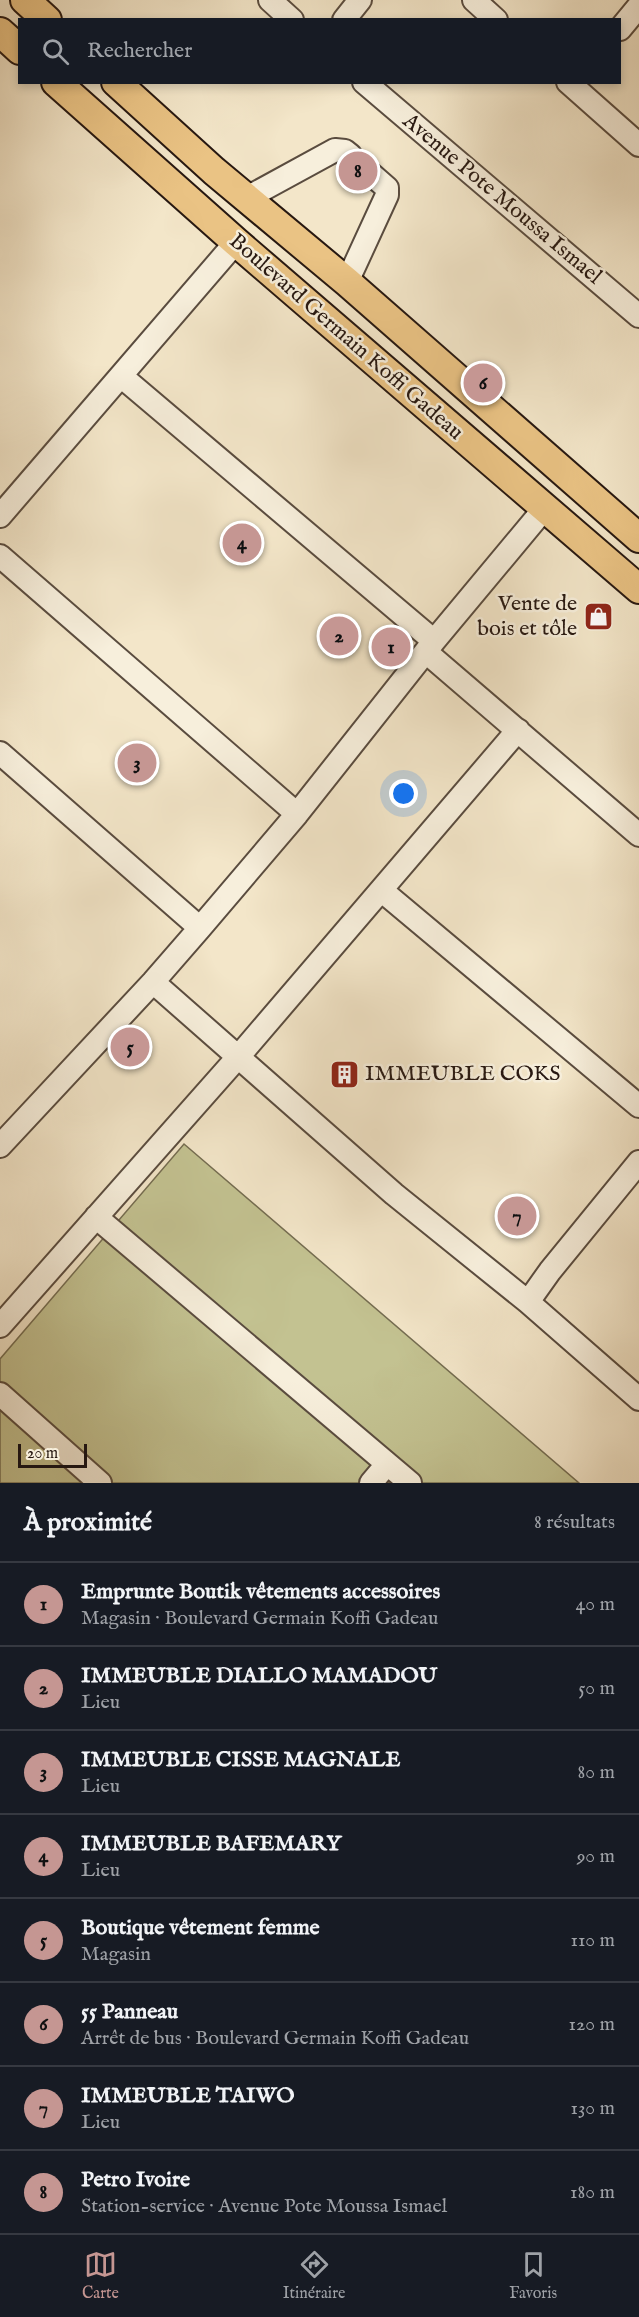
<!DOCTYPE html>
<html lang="fr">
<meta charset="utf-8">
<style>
:root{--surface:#171b24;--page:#20242c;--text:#f1f3f6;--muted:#9ea1a6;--line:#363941;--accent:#c59692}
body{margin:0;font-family:"IM FELL English",serif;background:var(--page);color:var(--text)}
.scale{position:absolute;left:18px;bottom:15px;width:69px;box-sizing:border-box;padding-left:6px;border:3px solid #271811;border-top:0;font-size:16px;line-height:21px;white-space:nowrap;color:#271811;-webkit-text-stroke:4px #f7efdc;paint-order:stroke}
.you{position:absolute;left:404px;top:794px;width:21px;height:21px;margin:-15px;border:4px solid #fff;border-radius:50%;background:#1a73e8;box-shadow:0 0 0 9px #1a73e833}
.badge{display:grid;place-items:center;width:39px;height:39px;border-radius:50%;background:var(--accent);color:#111;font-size:20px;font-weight:700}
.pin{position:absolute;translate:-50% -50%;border:3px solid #fff;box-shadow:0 2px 6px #0006}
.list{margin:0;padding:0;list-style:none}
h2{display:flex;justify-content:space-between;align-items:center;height:78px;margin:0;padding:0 24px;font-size:26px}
h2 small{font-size:20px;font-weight:400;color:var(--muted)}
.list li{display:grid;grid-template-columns:39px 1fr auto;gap:18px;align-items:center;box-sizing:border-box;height:84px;padding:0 24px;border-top:2px solid var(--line)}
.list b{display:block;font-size:22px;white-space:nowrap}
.list p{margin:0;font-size:20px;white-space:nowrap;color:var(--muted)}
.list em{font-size:20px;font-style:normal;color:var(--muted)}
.icon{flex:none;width:33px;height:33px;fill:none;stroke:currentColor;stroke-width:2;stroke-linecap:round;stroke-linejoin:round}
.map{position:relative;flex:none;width:639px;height:1483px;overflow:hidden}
.search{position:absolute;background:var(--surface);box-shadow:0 3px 9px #0003;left:18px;right:18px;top:18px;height:66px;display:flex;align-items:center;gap:15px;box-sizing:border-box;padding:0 21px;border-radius:0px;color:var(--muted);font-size:22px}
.sheet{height:750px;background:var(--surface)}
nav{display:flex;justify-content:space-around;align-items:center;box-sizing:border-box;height:84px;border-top:2px solid var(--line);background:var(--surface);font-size:16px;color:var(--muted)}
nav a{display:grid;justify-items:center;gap:3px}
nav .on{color:var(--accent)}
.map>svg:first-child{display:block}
.green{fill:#c3c291;stroke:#756d51;stroke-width:1.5}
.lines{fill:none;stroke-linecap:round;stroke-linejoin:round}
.minor-casing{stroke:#5a4c3f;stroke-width:26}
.major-casing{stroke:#271811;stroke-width:32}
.minor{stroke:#f7efdc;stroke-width:22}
.major{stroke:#eac384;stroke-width:28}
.labels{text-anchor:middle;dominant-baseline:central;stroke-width:5;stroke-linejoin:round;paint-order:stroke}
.street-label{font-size:22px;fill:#271811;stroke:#f7efdc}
.poi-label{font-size:22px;fill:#271811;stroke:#f7efdc;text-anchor:end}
</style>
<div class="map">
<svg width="639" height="1483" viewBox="0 0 639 1483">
<rect width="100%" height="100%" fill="#f3e6c9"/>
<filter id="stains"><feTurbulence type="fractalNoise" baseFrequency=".00333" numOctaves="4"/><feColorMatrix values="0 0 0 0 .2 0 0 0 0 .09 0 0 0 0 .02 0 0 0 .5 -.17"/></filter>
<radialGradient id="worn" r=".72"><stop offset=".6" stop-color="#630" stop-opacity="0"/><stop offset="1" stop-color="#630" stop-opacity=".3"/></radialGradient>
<path class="green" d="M 184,1144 L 579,1483 L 0,1483 L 0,1359 Z"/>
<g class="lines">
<defs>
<path id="minor" d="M 270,0 L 292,20
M 474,0 L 496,20
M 344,20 L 360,0
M 620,29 L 639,6
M 364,82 L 639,316
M 568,82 L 639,145
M 247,198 L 335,150 L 345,151 L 350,155
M 347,282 L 387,195 L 387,188 L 371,174
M 121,376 L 434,641
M 0,516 L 236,242
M 0,556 L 297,814
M 426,652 L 639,835
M 0,753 L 200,928
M 381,890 L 639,1106
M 153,982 L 394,1194 L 528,1302 L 639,1399
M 0,1146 L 153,982 L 200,928 L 297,814 L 434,641 L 544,509
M 96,1217 L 410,1483
M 528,1302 L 550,1271 L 639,1162
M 0,1326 L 238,1057 L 518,730
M 0,1394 L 100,1483
M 371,1483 L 387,1464"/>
<path id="major" d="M 25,0 L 47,20
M 0,32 L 20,50
M 56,82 L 236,242 L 639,589
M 116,82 L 214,171 L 347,282 L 639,538"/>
</defs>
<use href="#minor" class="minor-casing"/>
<use href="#major" class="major-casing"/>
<use href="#minor" class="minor"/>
<use href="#major" class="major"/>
</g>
<defs>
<symbol id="shop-square" viewBox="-11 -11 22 22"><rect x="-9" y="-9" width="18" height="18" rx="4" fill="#8f2418" stroke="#f7efdc"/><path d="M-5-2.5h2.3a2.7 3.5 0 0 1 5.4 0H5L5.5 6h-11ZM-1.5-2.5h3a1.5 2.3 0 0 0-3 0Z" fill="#fff"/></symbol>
<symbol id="building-square" viewBox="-11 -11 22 22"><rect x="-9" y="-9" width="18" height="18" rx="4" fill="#8f2418" stroke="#f7efdc"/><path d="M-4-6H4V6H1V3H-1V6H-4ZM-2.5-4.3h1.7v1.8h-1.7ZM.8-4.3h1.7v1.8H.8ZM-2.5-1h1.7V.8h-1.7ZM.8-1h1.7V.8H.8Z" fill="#fff"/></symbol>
</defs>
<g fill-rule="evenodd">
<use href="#shop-square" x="582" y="600" width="33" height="33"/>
<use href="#building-square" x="328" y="1058" width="33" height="33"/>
</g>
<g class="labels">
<g class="street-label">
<text transform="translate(502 199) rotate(40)">Avenue Pote Moussa Ismael</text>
<text transform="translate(346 337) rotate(41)">Boulevard Germain Koffi Gadeau</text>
</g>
<g class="poi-label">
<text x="577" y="604">Vente de<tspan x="577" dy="25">bois et tôle</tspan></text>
<text x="365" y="1074" text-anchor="start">IMMEUBLE COKS</text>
</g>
</g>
<rect width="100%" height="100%" filter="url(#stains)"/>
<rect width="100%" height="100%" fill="url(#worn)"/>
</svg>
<div class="scale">20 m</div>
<div class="you"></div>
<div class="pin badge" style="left:391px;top:647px">1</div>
<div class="pin badge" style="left:339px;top:636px">2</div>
<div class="pin badge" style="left:137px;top:763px">3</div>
<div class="pin badge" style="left:242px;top:543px">4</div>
<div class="pin badge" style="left:130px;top:1047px">5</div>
<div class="pin badge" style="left:483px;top:383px">6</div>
<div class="pin badge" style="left:517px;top:1216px">7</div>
<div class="pin badge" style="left:358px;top:171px">8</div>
<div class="search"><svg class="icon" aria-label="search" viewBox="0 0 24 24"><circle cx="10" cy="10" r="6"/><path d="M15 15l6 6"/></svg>Rechercher</div>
</div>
<section class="sheet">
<h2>À proximité<small>8 résultats</small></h2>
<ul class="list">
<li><span class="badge">1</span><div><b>Emprunte Boutik vêtements accessoires</b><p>Magasin · Boulevard Germain Koffi Gadeau</p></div><em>40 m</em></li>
<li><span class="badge">2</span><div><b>IMMEUBLE DIALLO MAMADOU</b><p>Lieu</p></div><em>50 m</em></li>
<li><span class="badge">3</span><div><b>IMMEUBLE CISSE MAGNALE</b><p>Lieu</p></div><em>80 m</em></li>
<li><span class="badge">4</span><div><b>IMMEUBLE BAFEMARY</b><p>Lieu</p></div><em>90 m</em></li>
<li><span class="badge">5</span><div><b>Boutique vêtement femme</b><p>Magasin</p></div><em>110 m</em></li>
<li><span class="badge">6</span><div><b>55 Panneau</b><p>Arrêt de bus · Boulevard Germain Koffi Gadeau</p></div><em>120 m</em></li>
<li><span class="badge">7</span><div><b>IMMEUBLE TAIWO</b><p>Lieu</p></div><em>130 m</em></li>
<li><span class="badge">8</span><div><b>Petro Ivoire</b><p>Station-service · Avenue Pote Moussa Ismael</p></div><em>180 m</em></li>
</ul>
</section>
<nav>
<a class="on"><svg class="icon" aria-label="map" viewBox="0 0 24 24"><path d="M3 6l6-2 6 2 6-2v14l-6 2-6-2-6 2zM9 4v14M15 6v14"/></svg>Carte</a>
<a><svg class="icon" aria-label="directions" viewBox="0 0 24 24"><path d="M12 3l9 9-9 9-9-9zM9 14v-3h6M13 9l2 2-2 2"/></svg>Itinéraire</a>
<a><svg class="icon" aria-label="saved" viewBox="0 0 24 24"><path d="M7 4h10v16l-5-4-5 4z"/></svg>Favoris</a>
</nav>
